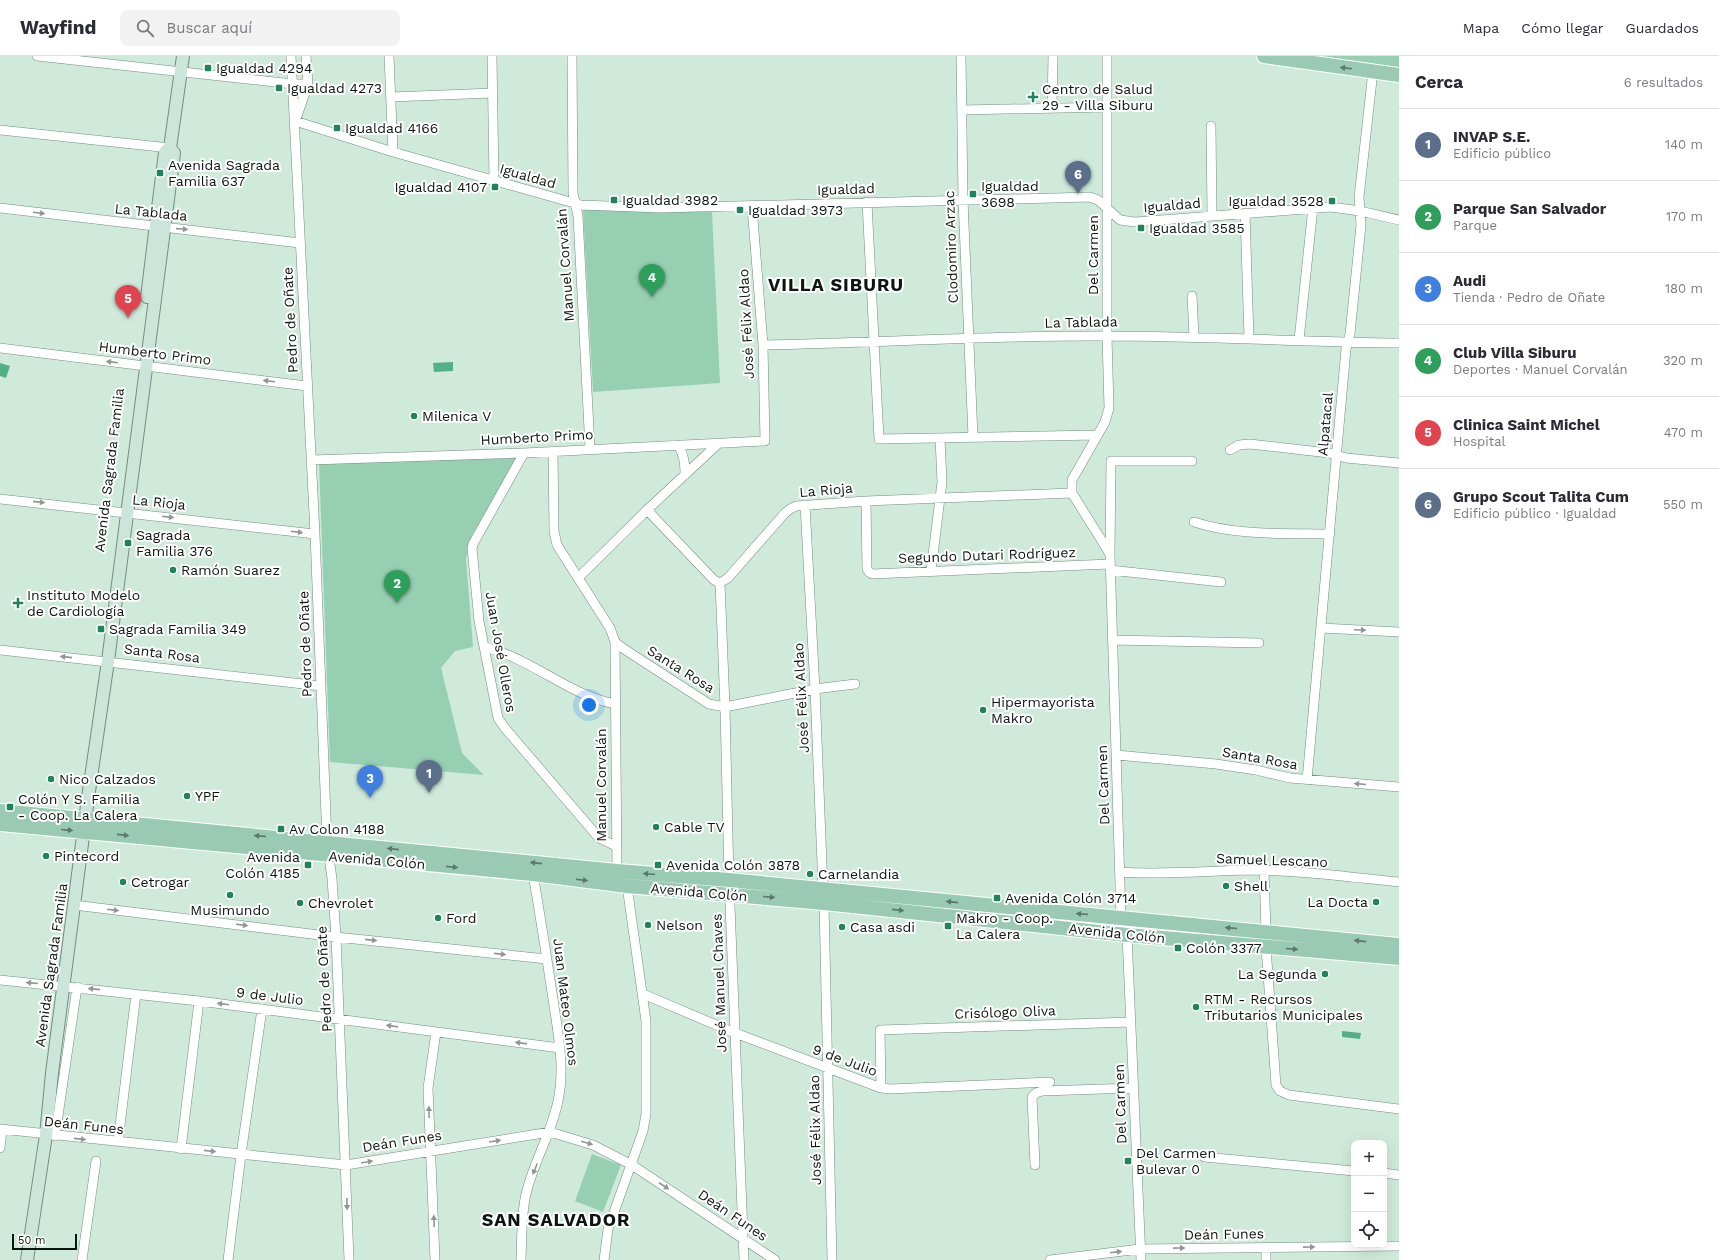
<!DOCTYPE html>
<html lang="es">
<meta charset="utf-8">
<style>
:root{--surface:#fff;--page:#f2f2f3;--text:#2b2b33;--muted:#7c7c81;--line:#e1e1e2;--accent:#0b8043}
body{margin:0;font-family:"Work Sans",sans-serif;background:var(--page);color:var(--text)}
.controls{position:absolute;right:12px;bottom:12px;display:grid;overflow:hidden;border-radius:8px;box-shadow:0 4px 16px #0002}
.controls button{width:36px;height:36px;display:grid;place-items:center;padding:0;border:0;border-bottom:1px solid var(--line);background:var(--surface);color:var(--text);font:20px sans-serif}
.scale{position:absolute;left:12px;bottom:10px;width:65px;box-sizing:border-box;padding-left:4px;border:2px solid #0c1611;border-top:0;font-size:11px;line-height:14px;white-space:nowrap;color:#0c1611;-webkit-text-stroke:3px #fff;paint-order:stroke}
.you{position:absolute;left:589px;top:649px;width:14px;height:14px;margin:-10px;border:3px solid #fff;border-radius:50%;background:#1a73e8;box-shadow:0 0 0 6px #1a73e833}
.badge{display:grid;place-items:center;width:26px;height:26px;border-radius:50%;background:var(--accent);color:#fff;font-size:13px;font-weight:700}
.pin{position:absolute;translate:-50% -33px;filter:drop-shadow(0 1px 2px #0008)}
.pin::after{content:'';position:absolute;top:21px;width:14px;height:12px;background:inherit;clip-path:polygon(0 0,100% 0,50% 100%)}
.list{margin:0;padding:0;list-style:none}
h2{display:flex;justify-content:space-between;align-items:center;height:52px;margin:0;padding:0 16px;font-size:17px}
h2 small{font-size:13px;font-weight:400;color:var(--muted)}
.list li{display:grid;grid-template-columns:26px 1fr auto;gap:12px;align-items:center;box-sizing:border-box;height:72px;padding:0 16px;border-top:1px solid var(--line)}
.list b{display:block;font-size:15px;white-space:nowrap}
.list p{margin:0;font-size:13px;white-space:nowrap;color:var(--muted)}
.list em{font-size:13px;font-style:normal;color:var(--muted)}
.icon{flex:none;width:22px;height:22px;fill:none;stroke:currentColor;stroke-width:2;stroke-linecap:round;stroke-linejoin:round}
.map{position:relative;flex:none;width:1399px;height:1204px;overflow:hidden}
header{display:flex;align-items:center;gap:24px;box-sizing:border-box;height:56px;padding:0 20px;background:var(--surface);border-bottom:1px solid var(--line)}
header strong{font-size:19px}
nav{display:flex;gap:22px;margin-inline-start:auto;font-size:14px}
.search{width:280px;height:36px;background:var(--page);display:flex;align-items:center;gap:10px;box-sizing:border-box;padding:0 14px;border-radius:8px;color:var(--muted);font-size:15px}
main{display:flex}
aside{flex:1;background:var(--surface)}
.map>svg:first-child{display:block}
.green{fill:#97cfb2}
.water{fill:#53b086}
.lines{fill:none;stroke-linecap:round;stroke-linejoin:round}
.minor-casing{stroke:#748d7f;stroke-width:10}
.secondary-casing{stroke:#748d7f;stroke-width:14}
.primary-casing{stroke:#fff;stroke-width:16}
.minor{stroke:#fff;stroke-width:9}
.secondary{stroke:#cce5da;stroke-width:12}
.primary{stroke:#9acab4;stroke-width:14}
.oneway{fill:#5a796b}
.oneway2{fill:#929694}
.poi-dot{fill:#21835c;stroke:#fff;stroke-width:1.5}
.labels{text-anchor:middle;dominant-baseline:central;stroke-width:4;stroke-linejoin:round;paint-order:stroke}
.poi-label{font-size:14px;fill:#0c1611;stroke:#fff;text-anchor:start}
.street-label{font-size:14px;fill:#0c1611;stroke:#fff}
.district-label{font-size:18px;font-weight:bold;letter-spacing:1px;fill:#0c1611;stroke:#fff}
</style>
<header>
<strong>Wayfind</strong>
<div class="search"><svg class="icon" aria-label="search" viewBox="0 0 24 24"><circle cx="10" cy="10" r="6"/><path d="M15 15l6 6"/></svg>Buscar aquí</div>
<nav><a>Mapa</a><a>Cómo llegar</a><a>Guardados</a></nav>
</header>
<main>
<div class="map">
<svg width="1399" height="1204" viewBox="0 0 1399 1204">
<rect width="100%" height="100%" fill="#cfeadb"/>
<path class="green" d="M 1264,0 L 1399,0 L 1399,19 Z
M 583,154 L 712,156 L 720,327 L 593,336 Z
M 518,402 L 473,477 L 466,503 L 473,591 L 455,595 L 441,612 L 462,697 L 484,719 L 330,706 L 319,407 Z
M 592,1098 L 621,1109 L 603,1156 L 575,1145 Z"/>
<path class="water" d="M 453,306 L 453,315 L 434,316 L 433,307 Z
M 0,307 L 10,310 L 6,322 L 0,320 Z
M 1342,975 L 1361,977 L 1360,983 L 1342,981 Z"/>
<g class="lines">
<defs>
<path id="minor" d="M 37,0 L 293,28 L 308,28
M 291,0 L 315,478 L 327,786 L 332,823 L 336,881 L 349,1204
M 389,0 L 393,96
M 492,0 L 494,125
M 572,0 L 573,137 L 578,160 L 590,393
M 961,0 L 963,144 L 973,381
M 1107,0 L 1107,280 L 1109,352 L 1105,366 L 1072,424 L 1072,437 L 1110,498
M 391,41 L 493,37
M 1052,53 L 1053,0
M 962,54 L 1107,51
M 297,60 L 308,28 L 306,0
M 295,65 L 393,96 L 581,149 L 660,152 L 1090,141 L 1098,144 L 1120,164 L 1135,166 L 1331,151 L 1360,155 L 1399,164
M 1211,70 L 1212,160
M 0,74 L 170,92
M 867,146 L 879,383 L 1097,379
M 0,152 C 100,164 200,175 300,187
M 1245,157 L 1249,282
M 1192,240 L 1194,281
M 1299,284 L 1313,151
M 763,289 C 878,287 993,279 1108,280 C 1205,280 1302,286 1399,287
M 0,292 L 307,330
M 678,389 C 684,399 685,407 685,419
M 1230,394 L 1239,389 L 1250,388 L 1329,397 L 1346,402 L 1399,407
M 553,395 L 554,475 L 557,489 L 610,572 L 615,586 L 617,815
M 524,397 L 473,488 L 472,492 L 479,565 L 498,662 L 504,671 L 599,782 L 616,790
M 311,404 L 524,397 L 765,385 L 763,289 L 752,150
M 0,443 L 315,478
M 866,445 L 867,513 L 869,516 L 872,518 L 1110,508
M 805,449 L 815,633 L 823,833
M 647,454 L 714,524 L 720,527 L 728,522 L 785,457 L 790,453 L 796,450 L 866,445 L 1072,437
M 1194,466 C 1237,480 1285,477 1330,478
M 1110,514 L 1221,526
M 931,515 L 942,426 L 940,382
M 578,522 L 647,454 L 719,387
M 720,527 L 725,651 L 729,824 L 744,1204
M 1321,572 L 1399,576
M 1112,584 L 1259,587
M 615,586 L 624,593 L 709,648 L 725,651 L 815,633 L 855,628
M 484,591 C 531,602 568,639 615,648
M 0,594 L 321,630
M 1116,699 L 1216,708 L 1256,714 L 1290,722 L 1399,731
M 1307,724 L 1346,293 L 1350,278 L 1361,169 L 1359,141 L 1373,15
M 1264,815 L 1266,875
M 1120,816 C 1162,819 1204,815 1247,814 C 1298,814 1349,821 1399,826
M 824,847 L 832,1204
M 74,849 L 336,881 L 547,903
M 1266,891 L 1276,1029 L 1280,1035 L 1289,1039 L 1399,1053
M 0,924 L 199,945 L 560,992
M 643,938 L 735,977 L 881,1032 L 890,1033 L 1050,1026
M 881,1032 L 880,974 L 1131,966
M 0,1073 L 346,1109 L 550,1076 L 593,1089 L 632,1109 L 775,1204
M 55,1080 L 77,931
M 118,1086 L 136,938
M 0,1092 L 2,1074
M 181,1093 L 199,945
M 1204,1101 L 1354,1115
M 1035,1109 L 1032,1041 L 1036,1037 L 1042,1035 L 1134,1032
M 1384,1117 L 1399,1119
M 1266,1191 L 1266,1204
M 82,1204 L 96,1105
M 228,1204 L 241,1099 L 262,953
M 435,1204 L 428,1032 L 436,976
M 521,1204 C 522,1182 521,1159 526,1138 C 534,1104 553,1075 559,1040 C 564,1013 559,983 555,956 C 548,910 541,864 533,818
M 604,1204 L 608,1173 L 643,1075 L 646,1058 L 646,965 L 627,830
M 1050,1204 L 1140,1193 L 1399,1190
M 1141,1204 L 1127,879 L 1121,862 L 1110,498 L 1111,405 L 1192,405"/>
<path id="secondary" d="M 147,241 L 165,96 L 170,92
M 27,1204 L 46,1079 L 52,1017 L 88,742 L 108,605 L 174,97 L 170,92 L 183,0"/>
<path id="primary" d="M 1264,0 L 1399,19
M 0,755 L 617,815 L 729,824 L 1399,889
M 0,768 L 533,818 L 627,830 L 824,847 L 1127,879 L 1399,902"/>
</defs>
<use href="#minor" class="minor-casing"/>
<use href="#secondary" class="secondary-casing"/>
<use href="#primary" class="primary-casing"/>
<use href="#minor" class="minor"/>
<use href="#secondary" class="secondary"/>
<use href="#primary" class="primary"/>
</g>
<defs><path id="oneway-solid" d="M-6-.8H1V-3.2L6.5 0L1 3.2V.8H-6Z"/></defs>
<g class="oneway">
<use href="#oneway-solid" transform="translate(1346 12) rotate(-173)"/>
<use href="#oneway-solid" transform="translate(67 774) rotate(5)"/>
<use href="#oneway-solid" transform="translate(123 779) rotate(6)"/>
<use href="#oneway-solid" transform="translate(260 780) rotate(-175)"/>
<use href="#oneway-solid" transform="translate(393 793) rotate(-174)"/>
<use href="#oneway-solid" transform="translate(536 807) rotate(-174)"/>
<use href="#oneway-solid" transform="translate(452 811) rotate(5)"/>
<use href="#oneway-solid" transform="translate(649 818) rotate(-176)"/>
<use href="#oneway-solid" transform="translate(582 824) rotate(7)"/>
<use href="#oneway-solid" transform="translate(769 841) rotate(5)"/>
<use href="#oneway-solid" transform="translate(952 846) rotate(-174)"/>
<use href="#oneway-solid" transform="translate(898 854) rotate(6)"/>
<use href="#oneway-solid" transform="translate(1082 858) rotate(-175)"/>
<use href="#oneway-solid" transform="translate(1231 872) rotate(-175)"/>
<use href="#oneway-solid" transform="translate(1360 885) rotate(-174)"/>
<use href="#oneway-solid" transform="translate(1292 893) rotate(5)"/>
</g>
<g class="oneway2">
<use href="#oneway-solid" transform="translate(39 157) rotate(7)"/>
<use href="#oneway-solid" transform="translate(182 173) rotate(4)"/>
<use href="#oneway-solid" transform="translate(112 306) rotate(-173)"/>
<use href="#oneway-solid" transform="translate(269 325) rotate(-173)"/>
<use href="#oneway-solid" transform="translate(39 446) rotate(6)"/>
<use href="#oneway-solid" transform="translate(168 461) rotate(7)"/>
<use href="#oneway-solid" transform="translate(297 476) rotate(7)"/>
<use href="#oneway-solid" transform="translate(1360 574) rotate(3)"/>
<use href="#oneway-solid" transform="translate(66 601) rotate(-174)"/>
<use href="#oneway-solid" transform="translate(1360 728) rotate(-175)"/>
<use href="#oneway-solid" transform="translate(113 854) rotate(7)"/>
<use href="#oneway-solid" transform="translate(242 869) rotate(7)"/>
<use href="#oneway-solid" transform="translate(371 884) rotate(6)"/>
<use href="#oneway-solid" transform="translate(500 898) rotate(6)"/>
<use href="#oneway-solid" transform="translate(32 927) rotate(-175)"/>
<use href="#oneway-solid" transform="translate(94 933) rotate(-174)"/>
<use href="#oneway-solid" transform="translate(223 948) rotate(-173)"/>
<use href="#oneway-solid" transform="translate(392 970) rotate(-172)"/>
<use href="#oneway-solid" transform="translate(521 987) rotate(-172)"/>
<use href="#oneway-solid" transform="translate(429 1056) rotate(-92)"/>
<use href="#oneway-solid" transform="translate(80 1083) rotate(6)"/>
<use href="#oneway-solid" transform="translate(495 1085) rotate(-9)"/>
<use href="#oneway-solid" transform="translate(587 1087) rotate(16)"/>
<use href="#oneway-solid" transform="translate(210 1095) rotate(6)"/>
<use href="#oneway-solid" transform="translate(367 1106) rotate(-10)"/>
<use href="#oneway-solid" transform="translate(535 1113) rotate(112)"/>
<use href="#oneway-solid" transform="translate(664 1130) rotate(33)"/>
<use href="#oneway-solid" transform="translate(347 1148) rotate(89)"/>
<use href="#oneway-solid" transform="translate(434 1165) rotate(-92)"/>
<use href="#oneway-solid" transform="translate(1309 1191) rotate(-1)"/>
<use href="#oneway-solid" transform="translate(1179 1192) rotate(-1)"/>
<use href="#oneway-solid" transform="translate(1116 1196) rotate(-7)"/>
</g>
<g class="poi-dot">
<rect x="204" y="8" width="8" height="8" rx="2"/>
<rect x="275" y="28" width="8" height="8" rx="2"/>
<path d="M1031 35h4v4h4v4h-4v4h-4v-4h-4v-4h4z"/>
<rect x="333" y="68" width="8" height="8" rx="2"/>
<rect x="156" y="113" width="8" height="8" rx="2"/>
<rect x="491" y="127" width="8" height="8" rx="2"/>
<rect x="969" y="134" width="8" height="8" rx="2"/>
<rect x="610" y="140" width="8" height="8" rx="2"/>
<rect x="1328" y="141" width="8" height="8" rx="2"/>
<rect x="736" y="150" width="8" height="8" rx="2"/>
<rect x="1137" y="168" width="8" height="8" rx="2"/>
<circle cx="414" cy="360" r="4"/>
<rect x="124" y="483" width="8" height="8" rx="2"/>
<circle cx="173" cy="514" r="4"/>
<path d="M16 541h4v4h4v4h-4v4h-4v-4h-4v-4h4z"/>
<rect x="97" y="569" width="8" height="8" rx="2"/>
<circle cx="983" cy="654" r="4"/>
<circle cx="51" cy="723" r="4"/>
<circle cx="187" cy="740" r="4"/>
<rect x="6" y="747" width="8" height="8" rx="2"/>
<circle cx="656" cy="771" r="4"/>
<rect x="277" y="769" width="8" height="8" rx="2"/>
<circle cx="46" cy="800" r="4"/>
<rect x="304" y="805" width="8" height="8" rx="2"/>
<rect x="654" y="805" width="8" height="8" rx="2"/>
<circle cx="810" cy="818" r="4"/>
<circle cx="123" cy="826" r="4"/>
<circle cx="1226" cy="830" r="4"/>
<circle cx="230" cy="839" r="4"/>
<rect x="993" y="838" width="8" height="8" rx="2"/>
<circle cx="1376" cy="846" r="4"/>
<circle cx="300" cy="847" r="4"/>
<circle cx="438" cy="862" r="4"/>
<circle cx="648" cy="869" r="4"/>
<rect x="944" y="866" width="8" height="8" rx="2"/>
<circle cx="842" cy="871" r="4"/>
<rect x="1174" y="888" width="8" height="8" rx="2"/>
<circle cx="1325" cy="918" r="4"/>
<circle cx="1196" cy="951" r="4"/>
<rect x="1124" y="1101" width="8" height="8" rx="2"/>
</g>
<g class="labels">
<g class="poi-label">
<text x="216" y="12">Igualdad 4294</text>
<text x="287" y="32">Igualdad 4273</text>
<text x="1042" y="33">Centro de Salud<tspan x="1042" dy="16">29 - Villa Siburu</tspan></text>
<text x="345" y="72">Igualdad 4166</text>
<text x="168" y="109">Avenida Sagrada<tspan x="168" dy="16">Familia 637</tspan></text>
<text x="981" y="130">Igualdad<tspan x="981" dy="16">3698</tspan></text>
<text x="487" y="131" text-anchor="end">Igualdad 4107</text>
<text x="622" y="144">Igualdad 3982</text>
<text x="1324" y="145" text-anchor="end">Igualdad 3528</text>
<text x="748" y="154">Igualdad 3973</text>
<text x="1149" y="172">Igualdad 3585</text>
<text x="422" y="360">Milenica V</text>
<text x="136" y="479">Sagrada<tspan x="136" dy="16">Familia 376</tspan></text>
<text x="181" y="514">Ramón Suarez</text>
<text x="27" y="539">Instituto Modelo<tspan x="27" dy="16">de Cardiología</tspan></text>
<text x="109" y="573">Sagrada Familia 349</text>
<text x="991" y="646">Hipermayorista<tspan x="991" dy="16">Makro</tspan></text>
<text x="59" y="723">Nico Calzados</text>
<text x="195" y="740">YPF</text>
<text x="18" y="743">Colón Y S. Familia<tspan x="18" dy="16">- Coop. La Calera</tspan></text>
<text x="664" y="771">Cable TV</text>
<text x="289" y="773">Av Colon 4188</text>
<text x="54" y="800">Pintecord</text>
<text x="300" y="801" text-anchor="end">Avenida<tspan x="300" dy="16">Colón 4185</tspan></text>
<text x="666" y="809">Avenida Colón 3878</text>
<text x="818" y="818">Carnelandia</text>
<text x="131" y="826">Cetrogar</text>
<text x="1234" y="830">Shell</text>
<text x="1005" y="842">Avenida Colón 3714</text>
<text x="1368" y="846" text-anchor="end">La Docta</text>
<text x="308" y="847">Chevrolet</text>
<text x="230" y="854" text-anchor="middle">Musimundo</text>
<text x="446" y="862">Ford</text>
<text x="956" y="862">Makro - Coop.<tspan x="956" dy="16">La Calera</tspan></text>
<text x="656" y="869">Nelson</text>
<text x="850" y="871">Casa asdi</text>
<text x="1186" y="892">Colón 3377</text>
<text x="1317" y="918" text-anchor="end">La Segunda</text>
<text x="1204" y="943">RTM - Recursos<tspan x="1204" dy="16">Tributarios Municipales</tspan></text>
<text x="1136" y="1097">Del Carmen<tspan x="1136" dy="16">Bulevar 0</tspan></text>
</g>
<g class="street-label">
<text transform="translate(528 120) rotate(16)">Igualdad</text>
<text transform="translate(846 133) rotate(-2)">Igualdad</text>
<text transform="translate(1172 149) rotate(-5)">Igualdad</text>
<text transform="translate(151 156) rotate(6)">La Tablada</text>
<text transform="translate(951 191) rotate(-92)">Clodomiro Arzac</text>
<text transform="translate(1093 199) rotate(-90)">Del Carmen</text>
<text transform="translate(565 209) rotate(-94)">Manuel Corvalán</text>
<text transform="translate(290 264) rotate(-93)">Pedro de Oñate</text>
<text transform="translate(1081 266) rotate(-1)">La Tablada</text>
<text transform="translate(746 268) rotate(-93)">José Félix Aldao</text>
<text transform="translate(155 297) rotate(7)">Humberto Primo</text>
<text transform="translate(1325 368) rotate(-85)">Alpatacal</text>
<text transform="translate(537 381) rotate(-3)">Humberto Primo</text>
<text transform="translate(109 414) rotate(-83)">Avenida Sagrada Familia</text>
<text transform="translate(826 434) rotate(-5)">La Rioja</text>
<text transform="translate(159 446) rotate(6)">La Rioja</text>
<text transform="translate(987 499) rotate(-2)">Segundo Dutari Rodríguez</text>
<text transform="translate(305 588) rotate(-92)">Pedro de Oñate</text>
<text transform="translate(501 596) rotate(80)">Juan José Olleros</text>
<text transform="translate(162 597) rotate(7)">Santa Rosa</text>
<text transform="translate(681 613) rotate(32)">Santa Rosa</text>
<text transform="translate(801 642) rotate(-93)">José Félix Aldao</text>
<text transform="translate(1260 702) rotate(10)">Santa Rosa</text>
<text transform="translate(601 729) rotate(-90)">Manuel Corvalán</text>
<text transform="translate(1103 729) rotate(-92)">Del Carmen</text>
<text transform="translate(377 804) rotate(5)">Avenida Colón</text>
<text transform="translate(1272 804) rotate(2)">Samuel Lescano</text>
<text transform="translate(699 836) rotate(5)">Avenida Colón</text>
<text transform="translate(1117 877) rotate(6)">Avenida Colón</text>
<text transform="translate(51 909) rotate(-82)">Avenida Sagrada Familia</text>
<text transform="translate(324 923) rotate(-93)">Pedro de Oñate</text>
<text transform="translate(719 927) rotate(-92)">José Manuel Chaves</text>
<text transform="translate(270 940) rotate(7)">9 de Julio</text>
<text transform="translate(566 946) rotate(83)">Juan Mateo Olmos</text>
<text transform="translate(1005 956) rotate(-2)">Crisólogo Oliva</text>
<text transform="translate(845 1004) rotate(20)">9 de Julio</text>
<text transform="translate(1120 1048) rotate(-92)">Del Carmen</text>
<text transform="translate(84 1069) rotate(6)">Deán Funes</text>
<text transform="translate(815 1074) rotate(-91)">José Félix Aldao</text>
<text transform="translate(402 1085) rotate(-9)">Deán Funes</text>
<text transform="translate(733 1159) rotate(34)">Deán Funes</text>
<text transform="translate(1224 1178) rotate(-1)">Deán Funes</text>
</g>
<g class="district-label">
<text x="836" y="228">VILLA SIBURU</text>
<text x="556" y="1163">SAN SALVADOR</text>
</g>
</g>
</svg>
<div class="controls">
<button>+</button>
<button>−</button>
<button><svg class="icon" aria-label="locate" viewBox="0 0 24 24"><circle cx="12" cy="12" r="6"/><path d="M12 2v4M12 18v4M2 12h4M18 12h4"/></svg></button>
</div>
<div class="scale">50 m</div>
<div class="you"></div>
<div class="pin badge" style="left:429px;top:737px;background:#5c6f8a">1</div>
<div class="pin badge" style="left:397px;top:547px;background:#2e9e5b">2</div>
<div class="pin badge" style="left:370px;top:742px;background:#3f7fe0">3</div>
<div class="pin badge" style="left:652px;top:241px;background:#2e9e5b">4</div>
<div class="pin badge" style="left:128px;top:262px;background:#e0444e">5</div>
<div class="pin badge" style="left:1078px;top:138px;background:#5c6f8a">6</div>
</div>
<aside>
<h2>Cerca<small>6 resultados</small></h2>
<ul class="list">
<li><span class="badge" style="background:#5c6f8a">1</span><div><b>INVAP S.E.</b><p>Edificio público</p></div><em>140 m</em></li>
<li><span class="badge" style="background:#2e9e5b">2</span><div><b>Parque San Salvador</b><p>Parque</p></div><em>170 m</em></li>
<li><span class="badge" style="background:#3f7fe0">3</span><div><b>Audi</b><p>Tienda · Pedro de Oñate</p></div><em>180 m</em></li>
<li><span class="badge" style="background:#2e9e5b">4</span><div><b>Club Villa Siburu</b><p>Deportes · Manuel Corvalán</p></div><em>320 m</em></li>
<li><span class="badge" style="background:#e0444e">5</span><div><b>Clinica Saint Michel</b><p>Hospital</p></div><em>470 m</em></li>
<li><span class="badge" style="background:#5c6f8a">6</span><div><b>Grupo Scout Talita Cum</b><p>Edificio público · Igualdad</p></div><em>550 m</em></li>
</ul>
</aside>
</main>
